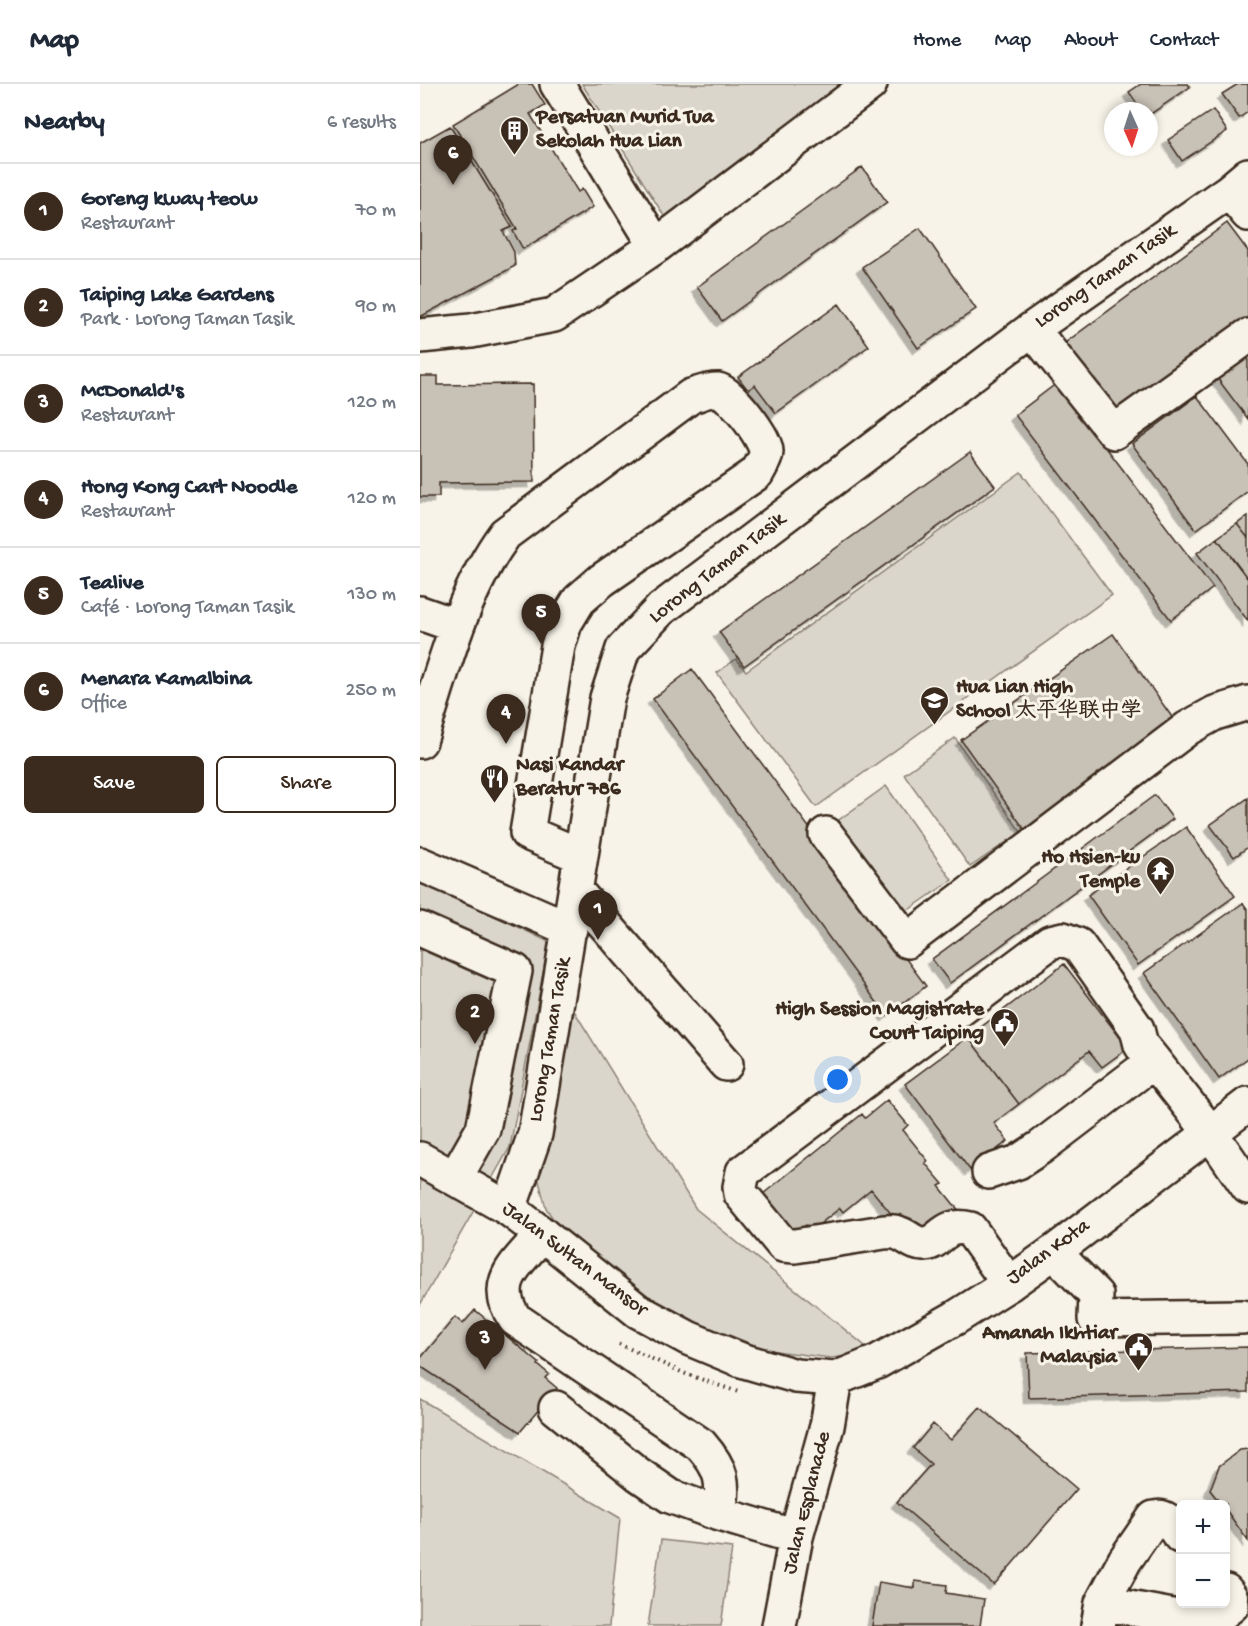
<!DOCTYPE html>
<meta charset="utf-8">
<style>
:root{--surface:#fff;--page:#f2f2f3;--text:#1f2937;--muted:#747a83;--line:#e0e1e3;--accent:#3b2a1e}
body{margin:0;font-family:"Gochi Hand","LXGW WenKai TC",sans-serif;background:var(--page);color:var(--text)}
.controls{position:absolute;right:18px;bottom:18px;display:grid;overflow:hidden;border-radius:9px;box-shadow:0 3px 9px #0003}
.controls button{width:54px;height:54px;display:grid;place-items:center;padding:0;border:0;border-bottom:2px solid var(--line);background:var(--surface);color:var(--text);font:30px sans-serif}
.compass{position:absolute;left:684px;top:18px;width:54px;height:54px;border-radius:50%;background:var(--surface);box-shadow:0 3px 9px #0003;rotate:177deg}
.you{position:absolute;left:418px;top:996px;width:21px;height:21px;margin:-15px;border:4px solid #fff;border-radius:50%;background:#1a73e8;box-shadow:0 0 0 9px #1a73e833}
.badge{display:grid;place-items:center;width:39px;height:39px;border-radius:50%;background:var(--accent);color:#fff;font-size:20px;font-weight:700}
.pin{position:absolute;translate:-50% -50px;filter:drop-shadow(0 2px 3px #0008)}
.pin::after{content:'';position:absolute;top:32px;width:21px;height:18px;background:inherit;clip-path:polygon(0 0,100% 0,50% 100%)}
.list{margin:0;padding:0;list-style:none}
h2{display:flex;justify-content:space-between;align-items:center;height:78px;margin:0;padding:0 24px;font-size:26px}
h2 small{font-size:20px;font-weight:400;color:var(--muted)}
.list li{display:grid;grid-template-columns:39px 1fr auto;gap:18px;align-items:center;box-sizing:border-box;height:96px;padding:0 24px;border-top:2px solid var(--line)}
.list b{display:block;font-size:22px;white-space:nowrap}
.list p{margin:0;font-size:20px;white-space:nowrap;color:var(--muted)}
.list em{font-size:20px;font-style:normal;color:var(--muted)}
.actions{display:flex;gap:12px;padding:18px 24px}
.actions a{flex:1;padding:14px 0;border:2px solid var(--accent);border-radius:9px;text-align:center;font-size:21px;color:var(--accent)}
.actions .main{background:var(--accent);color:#fff}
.map{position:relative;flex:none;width:828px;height:1542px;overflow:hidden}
header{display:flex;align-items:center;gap:36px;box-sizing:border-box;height:84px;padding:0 30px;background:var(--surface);border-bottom:2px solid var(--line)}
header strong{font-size:28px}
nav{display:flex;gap:33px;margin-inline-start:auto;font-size:21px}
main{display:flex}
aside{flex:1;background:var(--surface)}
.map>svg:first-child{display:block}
.green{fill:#dbd6cb;stroke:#8b8074;stroke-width:1.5}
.building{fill:#c8c1b6;stroke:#3b2a1e;stroke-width:1.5;filter:url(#shadow)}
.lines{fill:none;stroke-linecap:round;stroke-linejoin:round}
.minor-casing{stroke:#3b2a1e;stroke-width:38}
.major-casing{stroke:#3b2a1e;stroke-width:38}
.path{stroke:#3b2a1e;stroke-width:4;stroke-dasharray:1.5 4.5;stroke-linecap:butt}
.minor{stroke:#f7f3e8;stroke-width:33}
.major{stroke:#f7f3e8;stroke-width:33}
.labels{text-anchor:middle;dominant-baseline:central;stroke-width:6;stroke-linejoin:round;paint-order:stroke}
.poi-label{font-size:21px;font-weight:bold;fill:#3b2a1e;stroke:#f7f3e8;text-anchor:start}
.street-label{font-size:21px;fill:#3b2a1e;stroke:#f7f3e8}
</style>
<header>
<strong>Map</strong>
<nav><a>Home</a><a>Map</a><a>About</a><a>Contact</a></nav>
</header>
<main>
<aside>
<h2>Nearby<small>6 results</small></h2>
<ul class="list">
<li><span class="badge">1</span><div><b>Goreng kway teow</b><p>Restaurant</p></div><em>70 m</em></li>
<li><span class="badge">2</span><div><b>Taiping Lake Gardens</b><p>Park · Lorong Taman Tasik</p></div><em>90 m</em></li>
<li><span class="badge">3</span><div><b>McDonald's</b><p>Restaurant</p></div><em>120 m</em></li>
<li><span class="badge">4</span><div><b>Hong Kong Cart Noodle</b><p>Restaurant</p></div><em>120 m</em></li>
<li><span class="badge">5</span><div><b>Tealive</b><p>Café · Lorong Taman Tasik</p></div><em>130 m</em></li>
<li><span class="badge">6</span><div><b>Menara Kamalbina</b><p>Office</p></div><em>250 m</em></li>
</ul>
<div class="actions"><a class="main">Save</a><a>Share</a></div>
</aside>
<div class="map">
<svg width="828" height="1542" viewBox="0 0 828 1542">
<defs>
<filter id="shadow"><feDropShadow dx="-5.5" dy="5.5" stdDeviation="0" flood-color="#0004"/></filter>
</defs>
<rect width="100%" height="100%" fill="#f7f3e8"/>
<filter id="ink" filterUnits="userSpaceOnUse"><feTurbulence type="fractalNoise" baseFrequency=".0167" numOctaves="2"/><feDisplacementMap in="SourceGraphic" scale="12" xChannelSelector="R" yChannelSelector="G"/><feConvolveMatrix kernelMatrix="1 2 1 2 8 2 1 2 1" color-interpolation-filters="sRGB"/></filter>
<g filter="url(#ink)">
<path class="green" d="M 162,0 L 436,0 L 249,140 Z
M 601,388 L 692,511 L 396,723 L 297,589 L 316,575 L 326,587 Z
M 535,654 L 601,748 L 550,783 L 484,690 Z
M 466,702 L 532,796 L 481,831 L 416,738 Z
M 0,795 L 129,858 L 90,1063 L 0,1221 Z
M 145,912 L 276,1125 L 450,1266 L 429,1272 L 411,1274 L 347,1266 L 216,1215 L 152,1164 L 126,1124 L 115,1082 Z
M 0,1315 L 200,1434 L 189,1542 L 0,1542 Z
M 241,1456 L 312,1464 L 301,1542 L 228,1542 Z"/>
<path class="building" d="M 99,0 L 112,0 L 125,21 L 110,30 L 158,108 L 162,105 L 173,123 L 103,165 L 93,147 L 97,145 L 33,40 Z
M 721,0 L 768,0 L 770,3 L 729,31 L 729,27 L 722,27 L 709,8 Z
M 818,0 L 828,0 L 828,28 L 819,34 L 802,10 Z
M 793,26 L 807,47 L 762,77 L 748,56 Z
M 30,42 L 92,143 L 83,147 L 94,168 L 95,182 L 0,233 L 0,59 Z
M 442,83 L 467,118 L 302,237 L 277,203 Z
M 807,139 L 828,167 L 828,238 L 700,333 L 645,259 Z
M 500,144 L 556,225 L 498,264 L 442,183 Z
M 419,220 L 449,262 L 356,329 L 335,301 L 328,306 L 318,293 Z
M 828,271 L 828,335 L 797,294 Z
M 0,292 L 18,292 L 18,301 L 113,300 L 114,398 L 19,399 L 19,413 L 0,413 Z
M 637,299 L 793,504 L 751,536 L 595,331 Z
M 777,312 L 828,380 L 828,407 L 776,446 L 712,360 Z
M 550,368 L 575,402 L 324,582 L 299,548 Z
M 828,432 L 828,454 L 817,440 Z
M 817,440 L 828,454 L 828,495 L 797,454 Z
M 797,454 L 828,495 L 828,537 L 777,469 Z
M 693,550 L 757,640 L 605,746 L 541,656 Z
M 272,585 L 506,902 L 467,932 L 233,615 Z
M 735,711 L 753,735 L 530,899 L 512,875 Z
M 828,714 L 828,763 L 814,773 L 790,741 Z
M 766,743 L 815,812 L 718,881 L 668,811 Z
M 823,819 L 828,826 L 828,974 L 799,995 L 724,889 Z
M 644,880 L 708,964 L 682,983 L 669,967 L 599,1020 L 548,953 Z
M 548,953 L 599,1020 L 574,1039 L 588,1057 L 550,1086 L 485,1000 Z
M 467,1016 L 488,1041 L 483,1046 L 508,1077 L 505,1079 L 523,1100 L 519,1102 L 540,1128 L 506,1156 L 485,1147 L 451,1105 L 423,1128 L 420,1124 L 391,1147 L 386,1141 L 370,1153 L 338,1114 L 442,1030 L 445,1034 Z
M 55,1226 L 119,1279 L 118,1281 L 129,1290 L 125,1294 L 137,1304 L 100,1348 L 0,1282 L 0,1275 L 35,1233 L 43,1240 Z
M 828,1263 L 828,1308 L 609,1314 L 607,1269 Z
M 560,1323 L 657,1405 L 574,1501 L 477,1418 L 511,1380 L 493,1364 L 513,1340 L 531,1356 Z
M 828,1365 L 828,1457 L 806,1426 L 806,1420 L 801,1420 L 790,1406 L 799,1382 L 820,1366 Z
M 495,1497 L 527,1501 L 526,1509 L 564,1515 L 560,1542 L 452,1542 L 459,1498 L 495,1504 Z"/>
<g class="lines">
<defs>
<path id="minor" d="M 137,0 L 236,162
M 809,107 L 828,130
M 612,245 L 694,348 L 828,252
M 0,252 L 51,247 L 134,231 L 236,162 L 450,0
M 0,529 L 37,542
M 0,657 C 23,586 41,510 85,450 L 271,312 C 279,310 289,305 298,306 C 310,308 347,355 346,368 C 346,375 340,383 337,389 L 182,496 L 159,516 L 145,539 L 138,562 L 107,749 L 161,772
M 406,750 L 487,857 L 768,644 L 795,629 L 828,619
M 0,780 L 150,845
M 156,807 L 306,980
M 0,845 L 95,887 L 63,1045 L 35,1094
M 569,1088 L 598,1078 L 621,1063 L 734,977 L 790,1048 L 828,1103
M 89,1125 L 115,1050 L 187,614 L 203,565 L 241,525 L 612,245 L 809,107 L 828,91
M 122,1150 C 99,1179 69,1197 95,1235 L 281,1361 C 302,1385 305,1398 299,1430
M 634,1168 L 676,1211 L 675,1235 L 822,1233
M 589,1200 L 550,1145 C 523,1138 522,1158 505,1160 C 494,1161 488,1152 478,1149 C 474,1147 468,1148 464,1148 L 375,1162 L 363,1161 L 321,1110 L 320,1103 L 323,1088 L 630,858 L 643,855 L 658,861 L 717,945 L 721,961 L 734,977
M 136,1324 L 218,1390 L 250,1412 L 299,1430 L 376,1453
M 682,1519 L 779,1537 L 793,1536 L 812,1521 L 811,1514 L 806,1507
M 359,1542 L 376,1453 L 407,1342 L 415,1295
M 678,1542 L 682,1519 L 705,1476 L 734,1434 C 747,1430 752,1442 760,1452"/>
<path id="major" d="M 0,1075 L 89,1125 L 122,1150 L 218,1227 L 268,1254 L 321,1276 L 376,1292 L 415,1295 L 457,1278 L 535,1234 L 589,1200 L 634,1168 L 828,1020"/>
</defs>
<use href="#minor" class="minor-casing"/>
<use href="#major" class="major-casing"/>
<path class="path" d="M 199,1260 L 266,1290 L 321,1309"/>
<use href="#minor" class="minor"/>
<use href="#major" class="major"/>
</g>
</g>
<defs>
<symbol id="building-pin" viewBox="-11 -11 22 30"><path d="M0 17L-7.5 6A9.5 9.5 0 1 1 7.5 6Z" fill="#3b2a1e" stroke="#f7f3e8"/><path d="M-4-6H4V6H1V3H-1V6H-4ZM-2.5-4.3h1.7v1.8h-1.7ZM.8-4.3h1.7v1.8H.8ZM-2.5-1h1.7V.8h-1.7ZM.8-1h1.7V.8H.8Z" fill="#fff"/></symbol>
<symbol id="school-pin" viewBox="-11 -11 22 30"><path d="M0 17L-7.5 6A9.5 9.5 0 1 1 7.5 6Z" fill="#3b2a1e" stroke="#f7f3e8"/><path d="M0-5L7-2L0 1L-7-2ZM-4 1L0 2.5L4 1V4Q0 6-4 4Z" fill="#fff"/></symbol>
<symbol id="restaurant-pin" viewBox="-11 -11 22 30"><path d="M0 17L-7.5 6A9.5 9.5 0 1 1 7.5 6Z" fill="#3b2a1e" stroke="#f7f3e8"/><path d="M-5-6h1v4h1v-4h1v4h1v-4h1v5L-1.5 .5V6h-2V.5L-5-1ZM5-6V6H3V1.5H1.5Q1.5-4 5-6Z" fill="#fff"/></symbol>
<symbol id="temple-pin" viewBox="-11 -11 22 30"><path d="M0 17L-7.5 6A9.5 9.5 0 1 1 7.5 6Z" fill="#3b2a1e" stroke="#f7f3e8"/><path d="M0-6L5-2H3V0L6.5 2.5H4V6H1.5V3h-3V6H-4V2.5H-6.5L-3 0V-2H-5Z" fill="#fff"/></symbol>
<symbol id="civic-pin" viewBox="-11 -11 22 30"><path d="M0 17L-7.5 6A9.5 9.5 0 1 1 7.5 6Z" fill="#3b2a1e" stroke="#f7f3e8"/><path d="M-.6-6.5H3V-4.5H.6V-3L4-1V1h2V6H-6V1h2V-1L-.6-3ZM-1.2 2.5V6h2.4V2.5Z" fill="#fff"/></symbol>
</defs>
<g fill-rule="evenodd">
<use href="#building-pin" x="78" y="30" width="33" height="45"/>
<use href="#school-pin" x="498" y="600" width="33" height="45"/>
<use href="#restaurant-pin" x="58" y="678" width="33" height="45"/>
<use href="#temple-pin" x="724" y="770" width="33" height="45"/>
<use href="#civic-pin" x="568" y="922" width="33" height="45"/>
<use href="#civic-pin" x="702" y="1246" width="33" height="45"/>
</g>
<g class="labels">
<g class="poi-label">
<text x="116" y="34">Persatuan Murid Tua<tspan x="116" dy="24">Sekolah Hua Lian</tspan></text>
<text x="536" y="604">Hua Lian High<tspan x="536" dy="24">School 太平华联中学</tspan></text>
<text x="96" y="682">Nasi Kandar<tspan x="96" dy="24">Beratur 786</tspan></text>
<text x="720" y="774" text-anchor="end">Ho Hsien-ku<tspan x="720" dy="24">Temple</tspan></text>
<text x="564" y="926" text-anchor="end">High Session Magistrate<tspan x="564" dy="24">Court Taiping</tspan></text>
<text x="697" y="1250" text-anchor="end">Amanah Ikhtiar<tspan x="697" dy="24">Malaysia</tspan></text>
</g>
<g class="street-label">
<text transform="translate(686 193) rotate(-35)">Lorong Taman Tasik</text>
<text transform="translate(298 485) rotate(-38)">Lorong Taman Tasik</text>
<text transform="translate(131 956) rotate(-80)">Lorong Taman Tasik</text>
<text transform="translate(629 1169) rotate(-36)">Jalan Kota</text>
<text transform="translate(154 1176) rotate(37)">Jalan Sultan Mansor</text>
<text transform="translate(388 1419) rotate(-76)">Jalan Esplanade</text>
</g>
</g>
</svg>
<div class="controls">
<button>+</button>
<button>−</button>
</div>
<svg class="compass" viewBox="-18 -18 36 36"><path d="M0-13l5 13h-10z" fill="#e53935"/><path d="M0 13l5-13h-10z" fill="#747a83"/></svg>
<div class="you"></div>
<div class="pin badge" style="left:178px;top:856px">1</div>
<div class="pin badge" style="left:55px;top:960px">2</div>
<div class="pin badge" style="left:65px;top:1286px">3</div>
<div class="pin badge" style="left:86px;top:660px">4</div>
<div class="pin badge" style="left:121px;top:560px">5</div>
<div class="pin badge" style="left:33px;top:101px">6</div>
</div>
</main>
